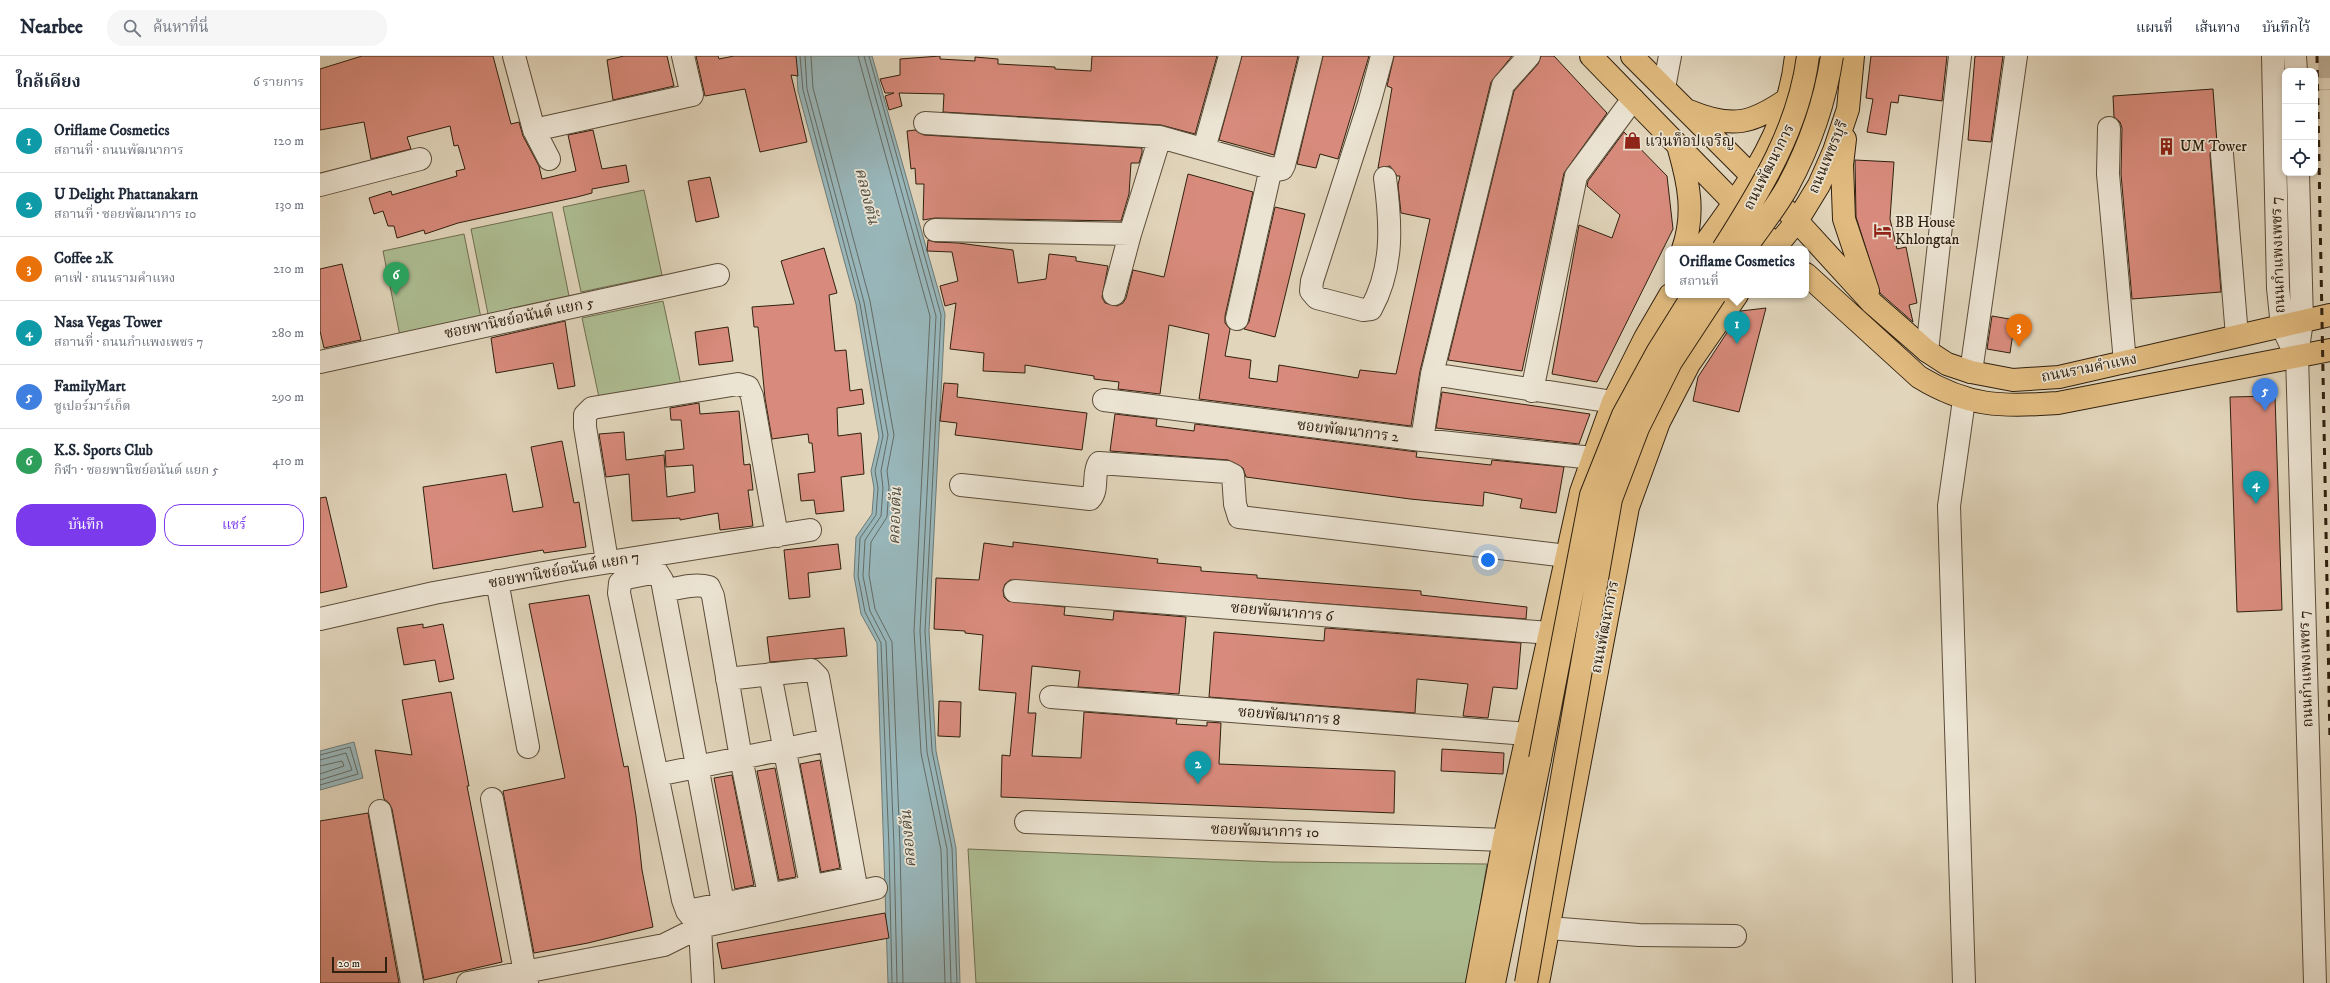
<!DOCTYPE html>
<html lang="th">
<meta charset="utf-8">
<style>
:root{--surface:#fff;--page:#f6f6f7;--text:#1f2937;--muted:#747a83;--line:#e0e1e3;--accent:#7c3aed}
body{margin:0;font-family:"IM FELL DW Pica","Noto Serif Thai",serif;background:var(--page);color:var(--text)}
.controls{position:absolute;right:12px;top:12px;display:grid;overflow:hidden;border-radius:8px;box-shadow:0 2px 6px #0003}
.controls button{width:36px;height:36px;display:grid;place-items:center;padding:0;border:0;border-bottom:1px solid var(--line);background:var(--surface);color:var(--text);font:20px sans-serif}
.scale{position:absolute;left:12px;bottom:10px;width:55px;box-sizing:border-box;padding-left:4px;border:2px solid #30200f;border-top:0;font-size:11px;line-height:14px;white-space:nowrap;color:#30200f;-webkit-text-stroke:3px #ece4d3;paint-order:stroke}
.you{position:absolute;left:1168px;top:504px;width:14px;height:14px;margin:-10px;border:3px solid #fff;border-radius:50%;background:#1a73e8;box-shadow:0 0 0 6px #1a73e833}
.badge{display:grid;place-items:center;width:26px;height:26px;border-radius:50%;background:var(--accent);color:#fff;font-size:13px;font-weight:700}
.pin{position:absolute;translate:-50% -33px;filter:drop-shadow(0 1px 2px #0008)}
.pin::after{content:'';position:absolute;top:21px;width:14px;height:12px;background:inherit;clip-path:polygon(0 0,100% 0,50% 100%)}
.popup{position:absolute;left:1345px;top:190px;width:144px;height:52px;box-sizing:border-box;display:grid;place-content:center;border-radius:8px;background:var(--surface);filter:drop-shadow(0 1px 3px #0005);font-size:13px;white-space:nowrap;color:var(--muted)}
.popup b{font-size:15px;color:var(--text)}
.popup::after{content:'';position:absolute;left:50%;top:100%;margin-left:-8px;border:8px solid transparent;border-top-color:var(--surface)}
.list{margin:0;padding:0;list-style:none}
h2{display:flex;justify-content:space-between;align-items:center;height:52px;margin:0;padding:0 16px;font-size:17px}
h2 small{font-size:13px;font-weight:400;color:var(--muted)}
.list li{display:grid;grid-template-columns:26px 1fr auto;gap:12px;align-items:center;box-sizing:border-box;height:64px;padding:0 16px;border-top:1px solid var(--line)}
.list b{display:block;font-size:15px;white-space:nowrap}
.list p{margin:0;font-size:13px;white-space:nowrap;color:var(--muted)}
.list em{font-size:13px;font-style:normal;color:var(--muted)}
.actions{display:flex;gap:8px;padding:12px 16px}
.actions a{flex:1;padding:9px 0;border:1px solid var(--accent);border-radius:16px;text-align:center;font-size:14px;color:var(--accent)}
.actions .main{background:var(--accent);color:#fff}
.icon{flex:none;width:22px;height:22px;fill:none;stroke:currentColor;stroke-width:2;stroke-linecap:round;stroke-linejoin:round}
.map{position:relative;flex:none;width:2010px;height:927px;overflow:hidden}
header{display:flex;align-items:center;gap:24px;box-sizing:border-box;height:56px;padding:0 20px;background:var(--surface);border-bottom:1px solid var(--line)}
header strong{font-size:19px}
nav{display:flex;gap:22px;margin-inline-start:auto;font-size:14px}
.search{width:280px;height:36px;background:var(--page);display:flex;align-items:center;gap:10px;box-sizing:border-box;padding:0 14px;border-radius:16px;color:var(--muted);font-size:15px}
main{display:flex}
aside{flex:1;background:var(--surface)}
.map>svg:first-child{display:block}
.green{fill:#aebe93;stroke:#6f6f51}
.water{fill:#98b6ba;stroke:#6e7a76}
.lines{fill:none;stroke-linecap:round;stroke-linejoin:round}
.shore{stroke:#646b64;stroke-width:1}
.building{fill:#d88b7c;stroke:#30200f}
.minor-tunnel{stroke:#beb199;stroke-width:22;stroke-dasharray:22 11;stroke-linecap:butt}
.minor-casing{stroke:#5c4d3a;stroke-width:24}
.major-casing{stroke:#30200f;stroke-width:24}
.minor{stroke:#ece4d3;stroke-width:22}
.major{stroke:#e0ba7e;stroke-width:22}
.rail{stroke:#30200f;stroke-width:3;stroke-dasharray:7 7;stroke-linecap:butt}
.major-bridge-casing{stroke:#30200f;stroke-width:24;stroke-linecap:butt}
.major-bridge{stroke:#e0ba7e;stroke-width:22}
.labels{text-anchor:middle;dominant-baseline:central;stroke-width:3.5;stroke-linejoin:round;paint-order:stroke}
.poi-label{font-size:15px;fill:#30200f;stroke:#ece4d3;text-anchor:start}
.street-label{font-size:15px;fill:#30200f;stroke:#ece4d3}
.water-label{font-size:16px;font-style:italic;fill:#4f4d42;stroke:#ece4d3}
</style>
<header>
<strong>Nearbee</strong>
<div class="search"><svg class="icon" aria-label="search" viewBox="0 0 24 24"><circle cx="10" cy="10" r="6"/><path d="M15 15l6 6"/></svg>ค้นหาที่นี่</div>
<nav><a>แผนที่</a><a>เส้นทาง</a><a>บันทึกไว้</a></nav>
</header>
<main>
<aside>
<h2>ใกล้เคียง<small>6 รายการ</small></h2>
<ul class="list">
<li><span class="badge" style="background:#0f9aa8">1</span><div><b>Oriflame Cosmetics</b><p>สถานที่ · ถนนพัฒนาการ</p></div><em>120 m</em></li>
<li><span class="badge" style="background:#0f9aa8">2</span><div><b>U Delight Phattanakarn</b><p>สถานที่ · ซอยพัฒนาการ 10</p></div><em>130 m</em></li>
<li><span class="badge" style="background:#e8710a">3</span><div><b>Coffee 2K</b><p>คาเฟ่ · ถนนรามคำแหง</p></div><em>210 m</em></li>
<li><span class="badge" style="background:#0f9aa8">4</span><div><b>Nasa Vegas Tower</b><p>สถานที่ · ถนนกำแพงเพชร 7</p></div><em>280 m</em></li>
<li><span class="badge" style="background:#3f7fe0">5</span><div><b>FamilyMart</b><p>ซูเปอร์มาร์เก็ต</p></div><em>290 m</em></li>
<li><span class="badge" style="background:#2e9e5b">6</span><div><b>K.S. Sports Club</b><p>กีฬา · ซอยพานิชย์อนันต์ แยก 5</p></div><em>410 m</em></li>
</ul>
<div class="actions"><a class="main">บันทึก</a><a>แชร์</a></div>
</aside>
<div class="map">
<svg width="2010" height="927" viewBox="0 0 2010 927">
<rect width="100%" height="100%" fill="#e1d5bb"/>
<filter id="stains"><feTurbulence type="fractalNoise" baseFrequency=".005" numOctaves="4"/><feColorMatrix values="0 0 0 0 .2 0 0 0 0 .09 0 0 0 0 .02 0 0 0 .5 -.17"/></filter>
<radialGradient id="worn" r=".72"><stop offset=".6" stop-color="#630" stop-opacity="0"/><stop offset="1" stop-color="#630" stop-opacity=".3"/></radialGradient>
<path class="green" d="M 324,134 L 342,219 L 261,236 L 243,151 Z
M 232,156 L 249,240 L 168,258 L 151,173 Z
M 144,178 L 161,262 L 80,280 L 63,195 Z
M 343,245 L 361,329 L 280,346 L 262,262 Z
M 648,793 L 954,806 L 1167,808 L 1147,927 L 656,927 Z"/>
<path class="water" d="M 476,0 L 552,0 L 625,258 L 609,575 L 616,695 L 636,792 L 640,927 L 568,927 L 557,587 L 541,558 L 534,520 L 536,481 L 552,458 L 554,432 L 551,415 L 559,381 L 536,248 L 478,35 Z
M 34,686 L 43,722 L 0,734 L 0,695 Z"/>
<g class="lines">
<path class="shore" d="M 480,0 L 483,34 L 540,248 L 563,380 L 555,415 L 558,432 L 556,459 L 540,482 L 538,520 L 545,556 L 561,587 L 569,792 L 572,927
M 485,0 L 487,33 L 544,246 L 568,379 L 561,415 L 563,432 L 561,460 L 545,484 L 543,520 L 550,555 L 566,586 L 574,791 L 577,927
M 491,0 L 493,32 L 550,245 L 574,379 L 567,415 L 569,431 L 567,461 L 551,486 L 549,519 L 555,553 L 572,586 L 580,791 L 583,927
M 538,0 L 610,260 L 594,575 L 601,697 L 621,794 L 625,927
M 544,0 L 616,260 L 600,575 L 607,696 L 627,793 L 631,927
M 549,0 L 621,259 L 605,575 L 612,695 L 632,792 L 637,927
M 0,699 L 30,691 L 38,718 L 0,729
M 0,704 L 26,697 L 32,714 L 0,724
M 0,710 L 22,705 L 24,710 L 0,718"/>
</g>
<path class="building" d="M 42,0 L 173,0 L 191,68 L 199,66 L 203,80 L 219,110 L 222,123 L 256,115 L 248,79 L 273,74 L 282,113 L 306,109 L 309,126 L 272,133 L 272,137 L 257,141 L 138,167 L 105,178 L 104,174 L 77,182 L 74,170 L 68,170 L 63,155 L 54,158 L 49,142 L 71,135 L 72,139 L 137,120 L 136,115 L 145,113 L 138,89 L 134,90 L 130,70 L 87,81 L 91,93 L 51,103 L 44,66 L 0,74 L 0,13 Z
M 304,0 L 347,0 L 354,30 L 293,44 L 287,4 Z
M 376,0 L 398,0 L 399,3 L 414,0 L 476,0 L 478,20 L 471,19 L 487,86 L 440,96 L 425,33 L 385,40 Z
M 620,0 L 620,3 L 655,5 L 655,1 L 678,3 L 678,8 L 735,11 L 735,13 L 771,15 L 772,0 L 897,0 L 875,78 L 841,69 L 623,56 L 624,38 L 579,37 L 582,50 L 569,54 L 565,40 L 574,37 L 565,37 L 560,23 L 580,19 L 580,3 Z
M 922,0 L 978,0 L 954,99 L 899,84 Z
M 1003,0 L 1049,0 L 1018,103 L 1000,98 L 996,112 L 977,108 Z
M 1074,0 L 1192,0 L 1171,26 L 1100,315 L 1091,370 L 879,343 L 889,278 L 849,269 L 840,338 L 798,333 L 799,326 L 774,323 L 774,320 L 705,309 L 705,317 L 663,315 L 664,297 L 630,293 L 636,247 L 625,250 L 620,230 L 638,225 L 632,196 L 607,195 L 608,184 L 615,186 L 638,187 L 693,194 L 698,227 L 726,223 L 729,198 L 756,201 L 756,205 L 788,210 L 782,241 L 785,247 L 797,250 L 803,247 L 806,242 L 813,214 L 844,221 L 868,118 L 933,136 L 905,260 L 905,267 L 910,273 L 905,300 L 931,304 L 929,322 L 957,326 L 959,309 L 1038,322 L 1040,314 L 1076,318 L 1110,163 L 1081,157 L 1078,129 L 1080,120 L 1077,120 L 1070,110 L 1058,112 L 1072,32 L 1067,30 Z
M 1221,0 L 1234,0 L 1287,57 L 1244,117 L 1202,315 L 1128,304 L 1194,35 L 1218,8 Z
M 1551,0 L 1627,0 L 1622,45 L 1579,39 L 1578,47 L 1571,46 L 1566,79 L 1547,76 L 1553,43 L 1546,42 Z
M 1655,0 L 1683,0 L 1671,86 L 1648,84 Z
M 1893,33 L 1897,87 L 1891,92 L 1890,99 L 1901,236 L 1812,243 L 1801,118 L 1802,72 L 1800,66 L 1794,61 L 1793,40 Z
M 595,74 L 604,79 L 822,92 L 822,97 L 819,107 L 811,107 L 809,138 L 801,165 L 615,162 L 603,164 L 604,128 L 596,128 L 595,112 L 591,113 L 587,75 Z
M 1304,76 L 1347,120 L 1353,173 L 1277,326 L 1232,318 L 1259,169 L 1292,182 L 1300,159 L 1267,130 L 1268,125 Z
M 1535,104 L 1574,106 L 1570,163 L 1577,193 L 1586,191 L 1597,247 L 1589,249 L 1593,266 L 1560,237 L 1536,161 Z
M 390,121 L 399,161 L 376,166 L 368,125 Z
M 955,151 L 985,158 L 955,281 L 924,273 L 929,266 Z
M 504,192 L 517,237 L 509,239 L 515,295 L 526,294 L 530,335 L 542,333 L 544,348 L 517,352 L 518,380 L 541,377 L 544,418 L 521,421 L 524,455 L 496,458 L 494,444 L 481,445 L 478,418 L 495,416 L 492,387 L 489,387 L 488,378 L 452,383 L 445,342 L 438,271 L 434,271 L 432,251 L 474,248 L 461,205 Z
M 22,208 L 41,284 L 4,292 L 0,275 L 0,213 Z
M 1446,252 L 1419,356 L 1373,345 L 1378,321 L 1421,255 Z
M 1672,260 L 1695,264 L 1690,297 L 1667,293 Z
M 245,265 L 255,330 L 238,333 L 233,307 L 176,317 L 171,282 Z
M 408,271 L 413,305 L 379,309 L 375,276 Z
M 624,327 L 638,328 L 637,341 L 767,357 L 762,394 L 635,379 L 637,367 L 620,365 Z
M 1122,336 L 1187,346 L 1270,358 L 1259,388 L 1116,372 Z
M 1955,340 L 1962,554 L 1917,556 L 1910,341 Z
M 379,347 L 380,358 L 419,355 L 424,409 L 430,408 L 433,434 L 428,434 L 433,470 L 400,474 L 398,457 L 360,464 L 360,462 L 312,465 L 309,418 L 286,421 L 279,378 L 304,376 L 306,404 L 344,399 L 347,441 L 375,436 L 373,409 L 346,411 L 345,395 L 364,393 L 361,364 L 351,364 L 350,352 Z
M 795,358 L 837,363 L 836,370 L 874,375 L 875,368 L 1097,396 L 1096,401 L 1171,409 L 1172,404 L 1244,411 L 1236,457 L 1200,452 L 1202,443 L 1164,436 L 1163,450 L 1090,443 L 926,421 L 923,412 L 908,404 L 790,395 Z
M 242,385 L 254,447 L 259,446 L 266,491 L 224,497 L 223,494 L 113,513 L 103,431 L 186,418 L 193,456 L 223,451 L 211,391 Z
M 6,441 L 27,531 L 0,537 L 0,442 Z
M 693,486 L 838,503 L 837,507 L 881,511 L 881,515 L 937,519 L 937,522 L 1101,535 L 1101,539 L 1207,551 L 1206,563 L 690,524 L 685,528 L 683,534 L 684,541 L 688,545 L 745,551 L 744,559 L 793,564 L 794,555 L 866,561 L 859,638 L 758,631 L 760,615 L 712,610 L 708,657 L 716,657 L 712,700 L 761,702 L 764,656 L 857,663 L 856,668 L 887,670 L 887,666 L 901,667 L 899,708 L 1075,715 L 1074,757 L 681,741 L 682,699 L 690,700 L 696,637 L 659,634 L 663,579 L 645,577 L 645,575 L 614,573 L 616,522 L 659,524 L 664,487 L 693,491 Z
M 518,488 L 521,513 L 488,517 L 490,541 L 469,543 L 464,494 Z
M 269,539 L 304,711 L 308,710 L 316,760 L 322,814 L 333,871 L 268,887 L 214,897 L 183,735 L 245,722 L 209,548 Z
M 103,568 L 103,572 L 123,568 L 134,623 L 119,626 L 115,604 L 84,609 L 77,572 Z
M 524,572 L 527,600 L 450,606 L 447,581 Z
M 1005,572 L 1201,587 L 1197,633 L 1173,631 L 1168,662 L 1143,660 L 1148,628 L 1097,623 L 1095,657 L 889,641 L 894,576 L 1004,585 Z
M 131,636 L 149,730 L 147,730 L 182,906 L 104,924 L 72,753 L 69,747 L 64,743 L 55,694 L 92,699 L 82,644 Z
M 619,645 L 641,646 L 640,681 L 618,680 Z
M 1122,693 L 1184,697 L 1183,718 L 1121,715 Z
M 500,704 L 520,812 L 501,816 L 480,708 Z
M 455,712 L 476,821 L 459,824 L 437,715 Z
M 412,719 L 434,829 L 415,833 L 394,722 Z
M 48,757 L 79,927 L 0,927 L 0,765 Z
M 565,857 L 569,882 L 402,913 L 397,887 Z"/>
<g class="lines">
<path class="minor-tunnel" d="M 2009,0 L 2010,34"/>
<defs>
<path id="minor" d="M 194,0 L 214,74 L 229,103
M 1062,0 L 1049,48 L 992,225 L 991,235 L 997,242 L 1043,254 L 1051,253 C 1074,211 1071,167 1065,122
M 1953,0 L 1958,232 L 1962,270 L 1970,287
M 1975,0 L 1976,15
M 1344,32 L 1350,0
M 605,67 L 840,81 L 957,114 L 962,113 L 964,109 L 991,0
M 1789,72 L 1788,118 L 1805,306
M 214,74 L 372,39 L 363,0
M 884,93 L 910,0
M 1902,98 L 1917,280
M 1978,117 L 1982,265 L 1977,299 L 1995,927
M 0,129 L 100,103
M 615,174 L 810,178
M 794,238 L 810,178 L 840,81
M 917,263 L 951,112
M 1607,295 L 1640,0
M 0,306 L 398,219
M 1651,316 L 1696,0
M 1112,318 L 1293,346
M 1212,335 L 1256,120 L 1313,43
M 784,344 L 1102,384 L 1273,402
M 1644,344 L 1629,450 L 1644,927
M 1102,384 L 1112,318 L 1183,29 L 1209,0
M 641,429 L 770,443 C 779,433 772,418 779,407 L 907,416 L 913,419 L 915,448 L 919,461 L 1247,500
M 287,505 L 265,371 L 265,359 L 272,352 L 418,328 L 428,331 L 432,340 L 457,480
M 177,525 L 208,691
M 695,535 L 1230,577
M 0,563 L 114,537 L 246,513 L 490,474
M 450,618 L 491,830
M 407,623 L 491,614 L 498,621 L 537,836
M 731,641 L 1208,678
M 337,719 L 299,537 L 300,527 L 306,522 L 337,516 L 342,524 L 344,535
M 172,743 L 207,927
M 60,755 L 92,927
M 706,766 L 1184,784
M 403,847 L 344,535 C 358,532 375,527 389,531 L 393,540 L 421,702 L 449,838
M 367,855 L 534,822
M 1228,872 L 1319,879 L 1415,880
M 148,927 L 344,889 L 380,871 L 556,832
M 383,927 L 380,871 L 367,855 L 363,844 L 337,719 L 509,684"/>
<path id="major" d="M 1271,0 L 1459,193
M 1312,0 L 1477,165 L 1552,247 L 1607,295 L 1627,308 L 1651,316 L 1693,324 L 1739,321 L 2010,259
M 1369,55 C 1412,73 1432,68 1469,42
M 1525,83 L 1522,109 L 1524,163 L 1548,235
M 1359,93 C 1369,128 1375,158 1363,193
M 1381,193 C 1425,132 1468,78 1476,0
M 1454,193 L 1477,165 L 1499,129 L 1514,95 L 1528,53 L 1533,0
M 1486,218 L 1599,321 C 1648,351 1682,351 1738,347 L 2010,294
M 1157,927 L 1184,784 L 1261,436 L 1293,346 L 1325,282 L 1350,239
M 1174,927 L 1220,703
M 1218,927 L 1308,451 L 1339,366 L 1369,308 L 1417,239"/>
</defs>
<use href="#minor" class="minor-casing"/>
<use href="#major" class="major-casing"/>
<use href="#minor" class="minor"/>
<use href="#major" class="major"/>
<path class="rail" d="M 1997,0 L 2010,686"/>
<defs>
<path id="major-bridge" d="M 1403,193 C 1441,133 1479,72 1488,0
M 1425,193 C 1439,172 1456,152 1468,130 C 1490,89 1505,46 1512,0
M 1220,703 L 1271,439 L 1303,359 L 1338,295 L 1373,239
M 1206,927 L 1291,443 L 1318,372 L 1351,306 L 1395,239"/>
</defs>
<use href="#major-bridge" class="major-bridge-casing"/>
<use href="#major-bridge" class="major-bridge"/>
</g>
<defs>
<symbol id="shop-bare" viewBox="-9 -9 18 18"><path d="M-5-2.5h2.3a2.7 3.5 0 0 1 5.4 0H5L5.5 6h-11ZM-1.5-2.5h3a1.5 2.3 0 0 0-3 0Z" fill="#8f2418" stroke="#ece4d3" stroke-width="2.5" paint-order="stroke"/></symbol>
<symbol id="building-bare" viewBox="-9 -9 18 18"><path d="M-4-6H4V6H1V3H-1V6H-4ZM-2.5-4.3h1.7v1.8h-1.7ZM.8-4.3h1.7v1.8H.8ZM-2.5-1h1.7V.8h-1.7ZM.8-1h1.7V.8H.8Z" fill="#8f2418" stroke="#ece4d3" stroke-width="2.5" paint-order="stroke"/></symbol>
<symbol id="hotel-bare" viewBox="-9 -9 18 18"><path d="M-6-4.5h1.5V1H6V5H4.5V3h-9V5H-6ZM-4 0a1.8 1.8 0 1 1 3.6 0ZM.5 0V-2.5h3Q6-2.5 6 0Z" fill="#8f2418" stroke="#ece4d3" stroke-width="2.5" paint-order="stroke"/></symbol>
</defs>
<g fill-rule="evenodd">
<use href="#shop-bare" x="1300" y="72" width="25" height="25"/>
<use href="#building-bare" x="1834" y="78" width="25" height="25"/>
<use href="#hotel-bare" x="1550" y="162" width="25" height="25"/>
</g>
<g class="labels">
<g class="poi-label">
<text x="1325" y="85">แว่นท็อปเจริญ</text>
<text x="1860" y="90">UM Tower</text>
<text x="1575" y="166">BB House<tspan x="1575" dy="17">Khlongtan</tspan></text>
</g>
<g class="street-label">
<text transform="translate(1508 101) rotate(-67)">ถนนเพชรบุรี</text>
<text transform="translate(1449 111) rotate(-63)">ถนนพัฒนาการ</text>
<text transform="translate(1958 199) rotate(-92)">ถนนกำแพงเพชร 7</text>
<text transform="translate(199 262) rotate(-12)">ซอยพานิชย์อนันต์ แยก 5</text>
<text transform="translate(1769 312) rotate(-11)">ถนนรามคำแหง</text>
<text transform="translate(1028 375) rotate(7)">ซอยพัฒนาการ 2</text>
<text transform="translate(244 514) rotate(-10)">ซอยพานิชย์อนันต์ แยก 7</text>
<text transform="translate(962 556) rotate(5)">ซอยพัฒนาการ 6</text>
<text transform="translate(1285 571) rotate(-79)">ถนนพัฒนาการ</text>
<text transform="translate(1986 613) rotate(-92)">ถนนกำแพงเพชร 7</text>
<text transform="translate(969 660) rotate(5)">ซอยพัฒนาการ 8</text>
<text transform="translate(945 775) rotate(2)">ซอยพัฒนาการ 10</text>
</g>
<g class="water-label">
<text transform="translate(547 140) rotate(76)">คลองตัน</text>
<text transform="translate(575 460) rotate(-88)">คลองตัน</text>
<text transform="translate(588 783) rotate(-95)">คลองตัน</text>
</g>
</g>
<rect width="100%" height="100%" filter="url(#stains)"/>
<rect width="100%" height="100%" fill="url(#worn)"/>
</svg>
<div class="controls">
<button>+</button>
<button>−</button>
<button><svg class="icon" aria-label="locate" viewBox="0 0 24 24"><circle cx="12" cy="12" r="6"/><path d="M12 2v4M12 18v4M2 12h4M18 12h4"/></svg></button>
</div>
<div class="scale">20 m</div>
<div class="you"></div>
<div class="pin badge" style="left:1417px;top:288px;background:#0f9aa8">1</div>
<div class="popup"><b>Oriflame Cosmetics</b>สถานที่</div>
<div class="pin badge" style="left:878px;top:728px;background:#0f9aa8">2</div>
<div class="pin badge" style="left:1699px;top:291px;background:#e8710a">3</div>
<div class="pin badge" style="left:1936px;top:448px;background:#0f9aa8">4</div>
<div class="pin badge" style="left:1945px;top:355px;background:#3f7fe0">5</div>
<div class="pin badge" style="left:76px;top:239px;background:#2e9e5b">6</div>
</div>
</main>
